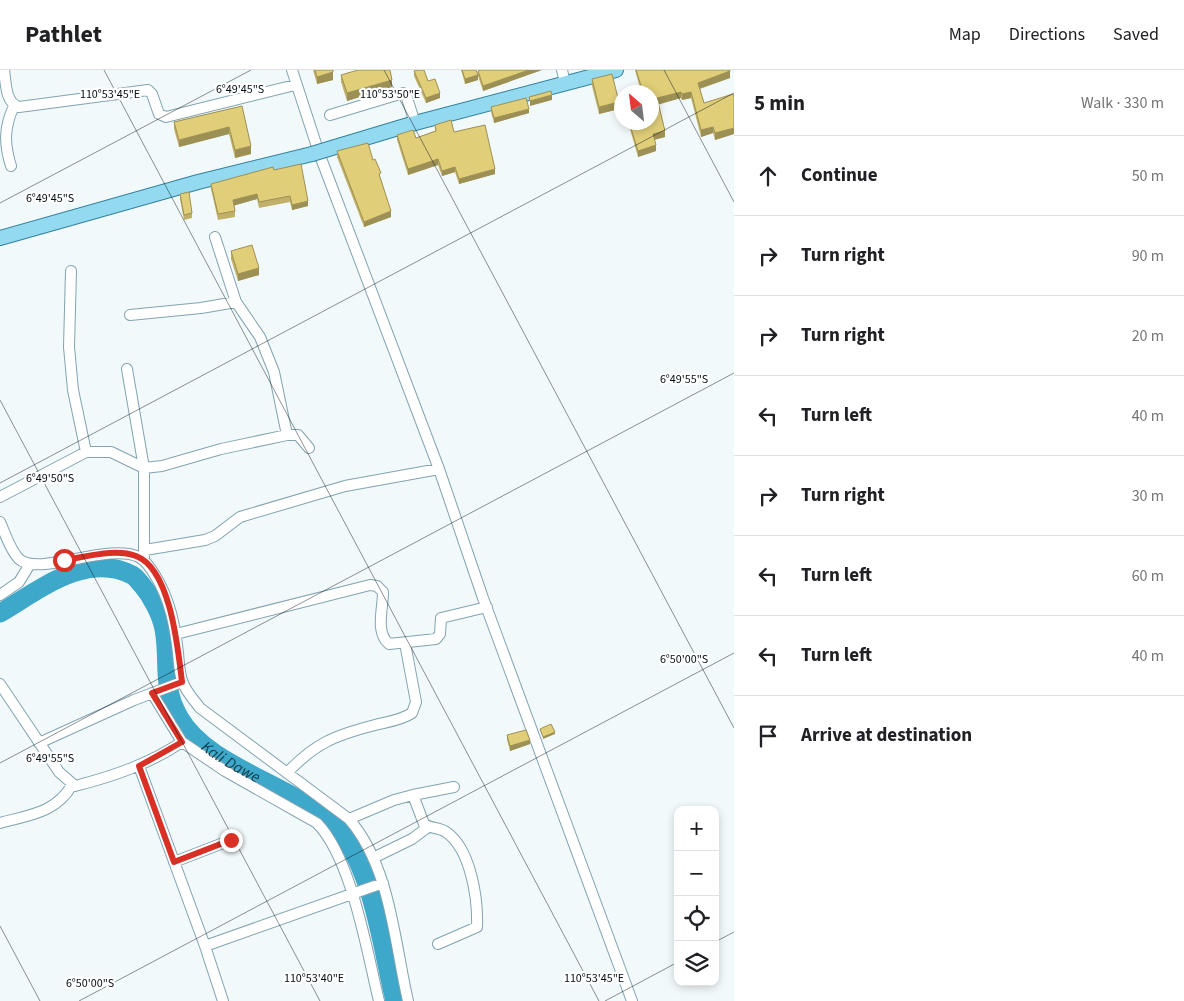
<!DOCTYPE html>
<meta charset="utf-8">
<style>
:root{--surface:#fff;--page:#f2f2f2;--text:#202124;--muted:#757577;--line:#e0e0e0}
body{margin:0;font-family:"Source Sans 3",sans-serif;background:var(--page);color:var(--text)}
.controls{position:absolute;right:15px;bottom:15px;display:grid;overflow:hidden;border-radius:10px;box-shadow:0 2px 8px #0003}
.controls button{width:45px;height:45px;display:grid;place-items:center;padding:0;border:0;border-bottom:1px solid var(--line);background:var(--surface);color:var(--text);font:25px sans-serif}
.compass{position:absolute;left:614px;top:15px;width:45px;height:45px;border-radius:50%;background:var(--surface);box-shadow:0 2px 8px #0003;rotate:332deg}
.stop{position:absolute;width:15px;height:15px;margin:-11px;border:4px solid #d93025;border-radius:50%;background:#fff}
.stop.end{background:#d93025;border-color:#fff;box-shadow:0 1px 5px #0008}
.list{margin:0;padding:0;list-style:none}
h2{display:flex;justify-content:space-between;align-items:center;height:65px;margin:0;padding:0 20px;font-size:21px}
h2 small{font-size:16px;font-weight:400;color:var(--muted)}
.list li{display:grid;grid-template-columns:32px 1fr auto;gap:15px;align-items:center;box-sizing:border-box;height:80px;padding:0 20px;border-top:1px solid var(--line)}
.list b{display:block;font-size:19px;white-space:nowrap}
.list em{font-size:16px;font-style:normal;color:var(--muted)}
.icon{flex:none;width:28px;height:28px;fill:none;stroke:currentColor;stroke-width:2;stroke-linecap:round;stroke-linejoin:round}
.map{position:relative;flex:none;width:734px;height:931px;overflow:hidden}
header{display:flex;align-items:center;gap:30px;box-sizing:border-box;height:70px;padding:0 25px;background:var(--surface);border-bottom:1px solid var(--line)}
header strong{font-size:24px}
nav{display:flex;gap:28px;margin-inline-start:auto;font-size:18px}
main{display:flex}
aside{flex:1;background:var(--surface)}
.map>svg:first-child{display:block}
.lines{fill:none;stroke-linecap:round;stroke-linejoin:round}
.river{stroke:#3ea8ca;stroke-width:19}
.minor-casing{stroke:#82a3b0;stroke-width:12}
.major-casing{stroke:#32819c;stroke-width:16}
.minor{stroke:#fff;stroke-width:10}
.major{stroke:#93d9ef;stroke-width:14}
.major-bridge-casing{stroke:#32819c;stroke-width:16;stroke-linecap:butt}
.major-bridge{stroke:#93d9ef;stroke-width:14}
.wall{fill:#c1b168}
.shaded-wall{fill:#9d9055}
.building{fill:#e0ce79;stroke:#9d9055}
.route{stroke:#d93025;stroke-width:6}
.ticks{fill:none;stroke:#030e13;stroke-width:1;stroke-opacity:0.45}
.labels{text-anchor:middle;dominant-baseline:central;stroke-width:4.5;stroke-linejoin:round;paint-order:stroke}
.water-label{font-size:16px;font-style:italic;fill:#134150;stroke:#fff}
.ticks-label{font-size:12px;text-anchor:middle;fill:#030e13;stroke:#fff;stroke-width:4.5;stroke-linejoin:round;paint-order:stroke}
</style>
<header>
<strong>Pathlet</strong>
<nav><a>Map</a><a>Directions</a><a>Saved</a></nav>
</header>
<main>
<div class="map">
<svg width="734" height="931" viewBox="0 0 734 931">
<rect width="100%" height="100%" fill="#f2f9fb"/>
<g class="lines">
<path class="river" id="s1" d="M 0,543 C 38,521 86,481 132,505 C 136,507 139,512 142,515 C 152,527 161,544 164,559 C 170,591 161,616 179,647 C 207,697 291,714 333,754 C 373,793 382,879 395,931"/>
<defs>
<path id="minor" d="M 4,0 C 6,12 5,33 19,37 L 148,20 L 152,24 L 159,44 L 166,47 L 295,15
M 292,0 L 319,83 L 439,399 L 483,528 L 632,931
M 562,0 L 565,13
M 330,45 L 403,23 L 406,25 L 415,53
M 11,96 C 4,74 4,57 14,36
M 215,167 L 236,232 L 260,267 L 274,302 L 287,365
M 71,201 L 69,277 L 73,320 L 86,382
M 130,245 L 201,238 L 236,232
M 127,299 L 144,398
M 0,427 L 86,382 L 111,382 L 144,398
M 0,452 C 5,463 10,480 19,489 C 39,507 108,472 139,487 C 146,491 152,500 156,507 C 170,530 175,556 178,583 C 179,592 179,604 183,613 C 187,623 194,630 200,638 L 349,749 C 391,798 394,871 408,931
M 145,480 L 205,470 L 215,466 L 240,447 L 345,416 L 439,399
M 144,487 L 144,398 L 162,396 L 221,379 L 287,365 L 298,365 L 309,378
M 0,525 L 19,512 L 30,494
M 176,564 L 370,515 L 377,516 L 383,522 C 383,540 375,562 389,574 L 436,569 L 440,564 L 441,548 L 487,537
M 0,614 L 59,702 L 75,716 C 114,706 149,694 182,672
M 152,623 L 182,672 L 225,701 L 317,753 C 352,789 367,882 379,931
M 39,673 L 134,630 L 182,612
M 139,696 L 205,876
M 287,703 C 315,673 336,665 375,655 C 387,652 402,650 412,643 L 416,632 L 405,573
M 413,725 L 454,717
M 349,749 L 394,730 L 413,725 L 424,754 C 431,759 439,757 446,762 C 471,779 478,829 477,857 L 438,874
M 0,753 C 29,745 56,743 72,715
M 373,788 L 412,769 L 428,757
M 174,792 L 231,770
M 223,931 L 205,876 L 383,813"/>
<path id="major" d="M 335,77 L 415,53 L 616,0
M 0,168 L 198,112 L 312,84"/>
</defs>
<use href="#minor" class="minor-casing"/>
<use href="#major" class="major-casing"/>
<use href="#minor" class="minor"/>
<use href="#major" class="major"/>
<defs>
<path id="major-bridge" d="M 312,84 L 335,77"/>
</defs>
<use href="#major-bridge" class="major-bridge-casing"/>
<use href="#major-bridge" class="major-bridge"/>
</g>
<path class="wall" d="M 313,0 L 333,0 L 333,10 L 317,14 Z
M 461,0 L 476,0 L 478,5 L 478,1 L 542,0 L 483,21 L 478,6 L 478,10 L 465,14 Z
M 635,0 L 730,0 L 730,8 L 700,19 L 704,33 L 734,27 L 734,64 L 715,70 L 713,63 L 701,67 L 691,28 L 682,30 L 681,28 L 658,34 L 665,67 L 654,70 L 656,81 L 638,87 L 628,52 L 652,52 L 652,22 L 641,22 Z
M 414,1 L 428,11 L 440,28 L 426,33 L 414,6 Z
M 341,5 L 392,17 L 347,31 L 341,12 Z
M 592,9 L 619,39 L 599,44 L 592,16 Z
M 242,36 L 251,84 L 235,88 L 229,64 L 179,77 L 174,59 L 174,52 Z
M 491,37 L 529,43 L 494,53 L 491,42 Z
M 435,55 L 454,62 L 495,104 L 459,114 L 455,102 L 442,106 L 438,95 L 408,105 L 397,70 L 397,65 L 416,68 L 435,61 Z
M 337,81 L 373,90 L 381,109 L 391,147 L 364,157 L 337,87 Z
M 274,100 L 308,136 L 292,140 L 290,132 L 259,138 L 257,129 L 234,135 L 235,141 L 235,147 L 218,150 L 211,119 L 211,114 Z
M 180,124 L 192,143 L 192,148 L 184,150 L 180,129 Z
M 231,181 L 259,205 L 238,211 L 231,189 Z
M 507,665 L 530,674 L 510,681 L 507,670 Z"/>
<path class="shaded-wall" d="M 529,0 L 542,0 L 483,21 L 483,16 Z
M 730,1 L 730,8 L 698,19 L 698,13 Z
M 333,2 L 333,10 L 317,14 L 317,7 Z
M 478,5 L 478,10 L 465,14 L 465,9 Z
M 392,10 L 392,17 L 347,31 L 347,23 Z
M 681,22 L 681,28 L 657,35 L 657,28 Z
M 691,22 L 691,28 L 682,30 L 682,24 Z
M 440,23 L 440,28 L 426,33 L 426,28 Z
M 552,25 L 552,30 L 530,36 L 530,31 Z
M 619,32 L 619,39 L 599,44 L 599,37 Z
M 529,39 L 529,43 L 494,53 L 494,48 Z
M 229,57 L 229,64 L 179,77 L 179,70 Z
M 713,57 L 713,63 L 701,67 L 701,60 Z
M 734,58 L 734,64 L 715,70 L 715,63 Z
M 665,61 L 665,67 L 653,70 L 653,64 Z
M 656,75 L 656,81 L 638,87 L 638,81 Z
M 251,76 L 251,84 L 235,88 L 235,80 Z
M 438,89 L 438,95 L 408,105 L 408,99 Z
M 455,97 L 455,102 L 442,106 L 442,101 Z
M 495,99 L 495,104 L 459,114 L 459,109 Z
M 257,124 L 257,129 L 233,136 L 233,130 Z
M 308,131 L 308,136 L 292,140 L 292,135 Z
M 391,141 L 391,147 L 364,157 L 364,152 Z
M 259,198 L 259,205 L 238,211 L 238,204 Z
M 555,662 L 555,664 L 543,669 L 543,667 Z
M 530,670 L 530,674 L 510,681 L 510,676 Z"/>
<path class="building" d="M 315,0 L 333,0 L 333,2 L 317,7 Z
M 358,0 L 390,0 L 392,10 L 347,23 L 341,5 Z
M 418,0 L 424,0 L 428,11 L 435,9 L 440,23 L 426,28 L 414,1 Z
M 462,0 L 476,0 L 478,5 L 465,9 Z
M 481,0 L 529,0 L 483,16 L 478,1 Z
M 636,0 L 730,0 L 730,1 L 698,13 L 704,33 L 733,24 L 734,27 L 734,58 L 715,63 L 713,57 L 701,60 L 691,22 L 682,24 L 681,22 L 657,28 L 665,61 L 653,64 L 656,75 L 638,81 L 629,52 L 652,52 L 652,22 L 643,22 Z
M 612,4 L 619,32 L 599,37 L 592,9 Z
M 551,21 L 552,25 L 530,31 L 529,27 Z
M 526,28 L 529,39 L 494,48 L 491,37 Z
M 242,36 L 251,76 L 235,80 L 229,57 L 179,70 L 174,52 Z
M 451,50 L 454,62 L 485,55 L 495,99 L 459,109 L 455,97 L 442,101 L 438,89 L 408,99 L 397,65 L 413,60 L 416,68 L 436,61 L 435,55 Z
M 368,73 L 373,90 L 375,89 L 381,103 L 379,104 L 391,141 L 364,152 L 337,81 Z
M 301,94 L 308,131 L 292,135 L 290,126 L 259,132 L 257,124 L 233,130 L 235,141 L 218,144 L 211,114 L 273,97 L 274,100 Z
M 189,122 L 192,143 L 184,145 L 180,124 Z
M 252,175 L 259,198 L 238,204 L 231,181 Z
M 551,654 L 555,662 L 543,667 L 540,659 Z
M 526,660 L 530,670 L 510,676 L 507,665 Z"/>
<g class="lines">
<path class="route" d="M 64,490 C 86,487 115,478 136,486 C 171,499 178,580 182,612 L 152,623 L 182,672 L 139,696 L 174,792 L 231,770"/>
</g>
<path class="ticks" d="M 104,0 L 599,931M 384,0 L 734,658M 664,0 L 734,132M 0,133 L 251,0M 0,330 L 320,931M 0,413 L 734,23M 0,693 L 734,303M 0,856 L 40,931M 715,872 L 734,862M 79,931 L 734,583M 605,931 L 678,892"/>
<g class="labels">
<g class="water-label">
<text stroke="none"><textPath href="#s1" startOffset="368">Kali Dawe</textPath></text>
</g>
</g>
<g class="ticks-label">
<text x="240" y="23">6°49'45"S</text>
<text x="110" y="28">110°53'45"E</text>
<text x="390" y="28">110°53'50"E</text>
<text x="50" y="132">6°49'45"S</text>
<text x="684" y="313">6°49'55"S</text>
<text x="50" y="412">6°49'50"S</text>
<text x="684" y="593">6°50'00"S</text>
<text x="50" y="692">6°49'55"S</text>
<text x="314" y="912">110°53'40"E</text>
<text x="594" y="912">110°53'45"E</text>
<text x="90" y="917">6°50'00"S</text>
</g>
</svg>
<div class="controls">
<button>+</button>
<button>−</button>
<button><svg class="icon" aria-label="locate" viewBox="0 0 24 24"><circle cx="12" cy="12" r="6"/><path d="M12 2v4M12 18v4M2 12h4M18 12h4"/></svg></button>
<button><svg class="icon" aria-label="layers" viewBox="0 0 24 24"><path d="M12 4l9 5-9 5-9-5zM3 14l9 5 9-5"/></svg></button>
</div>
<svg class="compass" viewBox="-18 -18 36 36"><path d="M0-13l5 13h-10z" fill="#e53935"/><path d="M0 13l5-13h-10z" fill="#757577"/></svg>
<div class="stop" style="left:64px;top:490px"></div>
<div class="stop end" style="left:231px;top:770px"></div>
</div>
<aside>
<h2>5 min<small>Walk · 330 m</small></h2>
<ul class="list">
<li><svg class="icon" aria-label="ahead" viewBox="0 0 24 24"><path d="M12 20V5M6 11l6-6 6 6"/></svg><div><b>Continue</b></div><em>50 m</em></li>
<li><svg class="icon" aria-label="right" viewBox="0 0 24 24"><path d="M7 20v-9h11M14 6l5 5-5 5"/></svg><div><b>Turn right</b></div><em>90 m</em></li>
<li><svg class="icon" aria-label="right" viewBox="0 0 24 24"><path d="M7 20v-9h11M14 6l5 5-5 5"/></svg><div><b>Turn right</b></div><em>20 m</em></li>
<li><svg class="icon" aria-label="left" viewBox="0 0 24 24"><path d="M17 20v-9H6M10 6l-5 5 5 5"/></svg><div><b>Turn left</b></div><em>40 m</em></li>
<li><svg class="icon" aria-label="right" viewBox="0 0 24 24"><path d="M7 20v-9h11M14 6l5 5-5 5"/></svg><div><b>Turn right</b></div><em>30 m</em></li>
<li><svg class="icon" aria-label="left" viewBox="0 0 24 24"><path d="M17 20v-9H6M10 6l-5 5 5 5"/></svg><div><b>Turn left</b></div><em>60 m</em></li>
<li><svg class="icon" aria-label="left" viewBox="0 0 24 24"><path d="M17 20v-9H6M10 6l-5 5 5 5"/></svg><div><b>Turn left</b></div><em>40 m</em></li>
<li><svg class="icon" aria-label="arrive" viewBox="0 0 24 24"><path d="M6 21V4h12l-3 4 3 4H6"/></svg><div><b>Arrive at destination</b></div></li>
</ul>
</aside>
</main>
